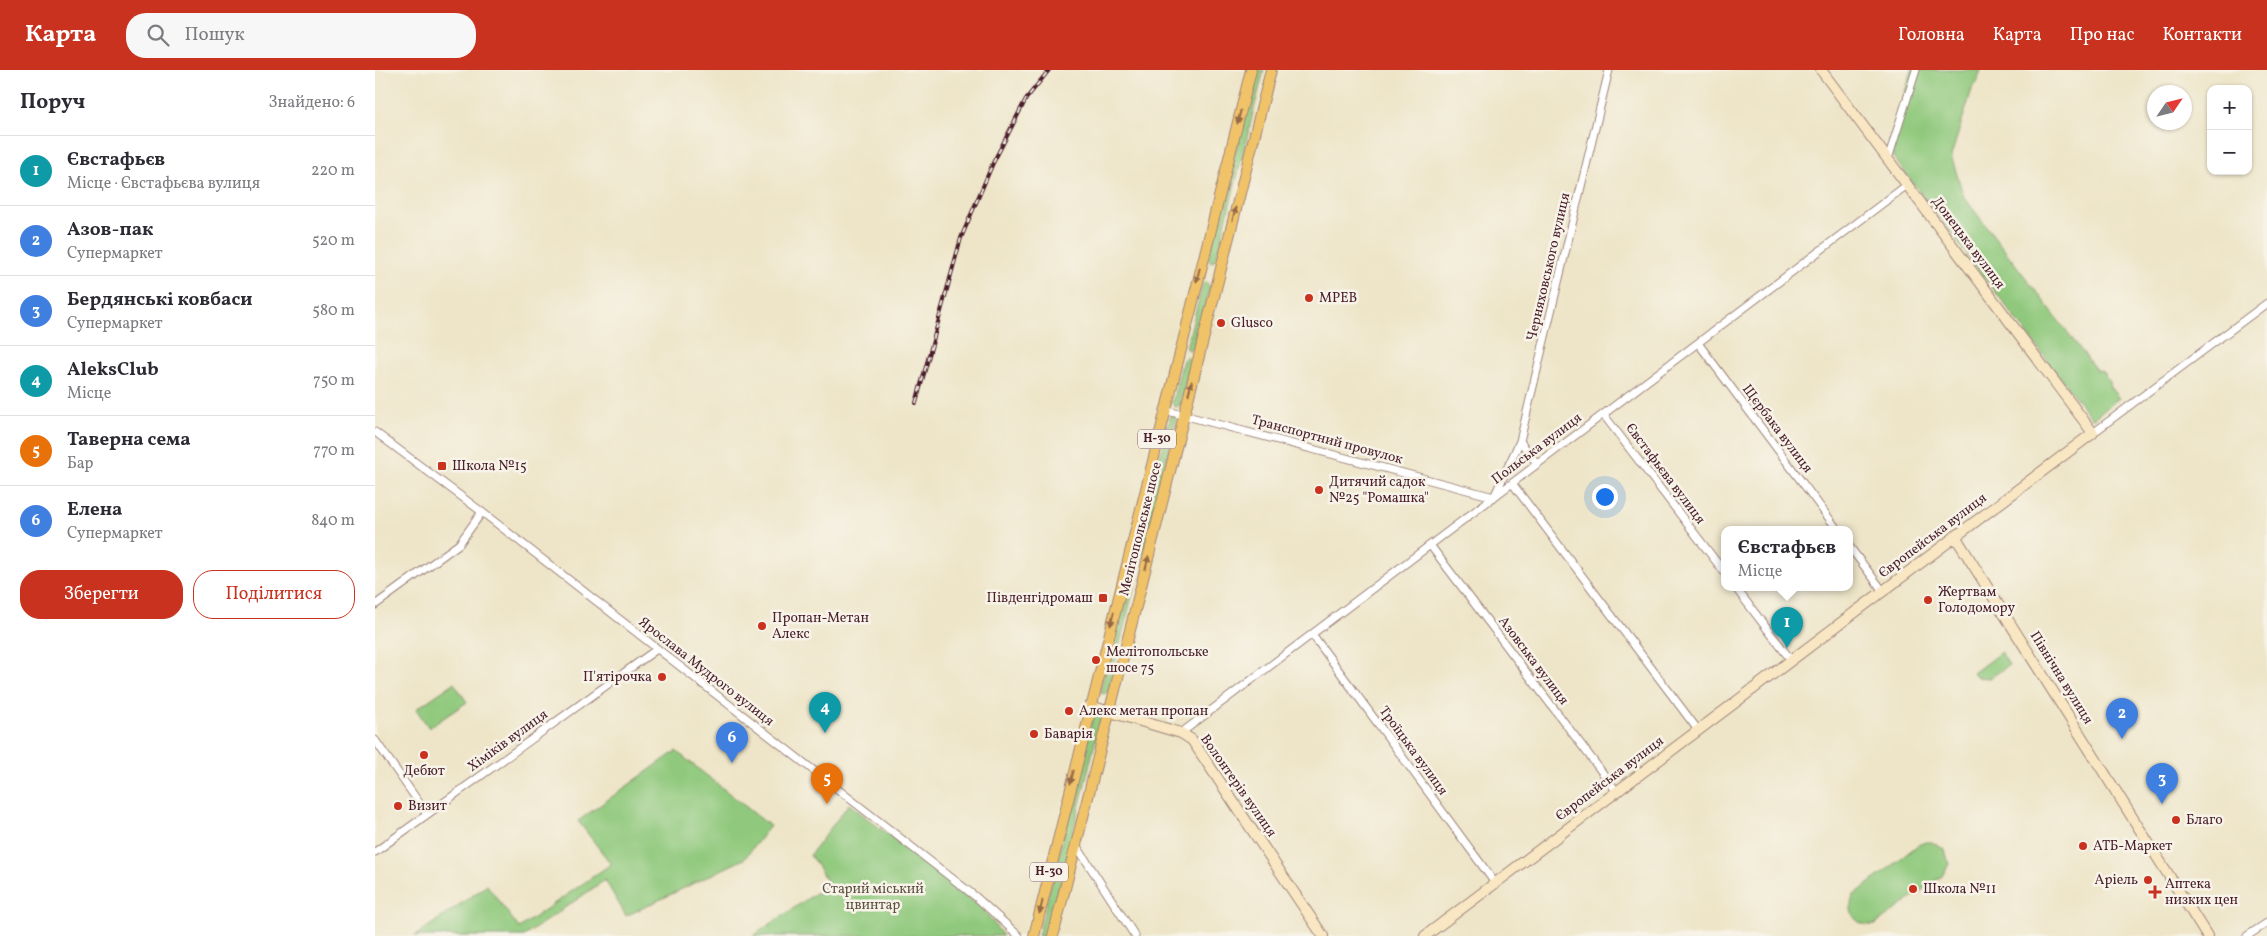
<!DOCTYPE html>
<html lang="uk">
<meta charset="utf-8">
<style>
:root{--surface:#fff;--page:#f7f7f7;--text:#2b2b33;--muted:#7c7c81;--line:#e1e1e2;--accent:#c8321e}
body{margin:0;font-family:Vollkorn,serif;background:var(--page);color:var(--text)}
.controls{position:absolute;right:15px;top:15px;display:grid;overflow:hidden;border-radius:10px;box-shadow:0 1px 4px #0004}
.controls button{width:45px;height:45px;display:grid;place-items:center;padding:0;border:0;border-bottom:1px solid var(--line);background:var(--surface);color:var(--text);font:25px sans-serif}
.compass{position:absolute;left:1772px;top:15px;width:45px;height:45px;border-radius:50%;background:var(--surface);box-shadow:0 1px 4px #0004;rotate:55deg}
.you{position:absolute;left:1229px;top:426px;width:18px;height:18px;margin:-12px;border:4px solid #fff;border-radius:50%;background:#1a73e8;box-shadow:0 0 0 8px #1a73e833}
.badge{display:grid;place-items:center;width:32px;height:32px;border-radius:50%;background:var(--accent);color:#fff;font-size:16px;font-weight:700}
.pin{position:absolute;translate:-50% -41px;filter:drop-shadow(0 1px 2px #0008)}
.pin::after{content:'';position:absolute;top:26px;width:18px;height:15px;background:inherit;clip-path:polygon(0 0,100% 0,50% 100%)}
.popup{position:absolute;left:1346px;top:456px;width:132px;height:65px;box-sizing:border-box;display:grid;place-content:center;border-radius:10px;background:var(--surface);filter:drop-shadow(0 1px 4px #0005);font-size:16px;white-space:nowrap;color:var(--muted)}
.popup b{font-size:19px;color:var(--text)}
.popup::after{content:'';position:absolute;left:50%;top:100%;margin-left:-10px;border:10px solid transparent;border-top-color:var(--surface)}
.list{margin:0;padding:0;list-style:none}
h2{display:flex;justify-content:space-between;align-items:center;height:65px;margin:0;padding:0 20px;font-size:21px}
h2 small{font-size:16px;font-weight:400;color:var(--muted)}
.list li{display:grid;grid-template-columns:32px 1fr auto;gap:15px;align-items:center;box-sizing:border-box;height:70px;padding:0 20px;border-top:1px solid var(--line)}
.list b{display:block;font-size:19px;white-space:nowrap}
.list p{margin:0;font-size:16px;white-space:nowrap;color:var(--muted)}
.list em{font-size:16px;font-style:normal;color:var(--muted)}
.actions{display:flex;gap:10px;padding:15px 20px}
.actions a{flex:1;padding:11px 0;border:1px solid var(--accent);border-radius:20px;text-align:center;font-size:18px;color:var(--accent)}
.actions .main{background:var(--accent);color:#fff}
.icon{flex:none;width:28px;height:28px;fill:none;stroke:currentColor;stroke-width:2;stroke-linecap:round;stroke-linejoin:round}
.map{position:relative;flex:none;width:1892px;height:866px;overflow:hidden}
header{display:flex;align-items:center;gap:30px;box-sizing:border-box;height:70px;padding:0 25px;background:var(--accent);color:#fff}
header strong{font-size:24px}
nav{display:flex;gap:28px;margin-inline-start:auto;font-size:18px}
.search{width:350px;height:45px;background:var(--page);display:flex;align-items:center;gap:12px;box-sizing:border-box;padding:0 18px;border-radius:20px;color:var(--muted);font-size:19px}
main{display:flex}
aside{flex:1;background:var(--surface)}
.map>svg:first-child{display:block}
.green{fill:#90c97d;stroke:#6d7454}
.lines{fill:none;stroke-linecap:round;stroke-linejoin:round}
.street-casing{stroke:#9c827a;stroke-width:9}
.secondary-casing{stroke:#9c827a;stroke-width:12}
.primary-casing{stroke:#9c827a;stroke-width:12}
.street{stroke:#fff;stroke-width:7}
.secondary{stroke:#f9e7c3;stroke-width:10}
.primary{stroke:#f1c369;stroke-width:10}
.rail-casing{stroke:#4a1f2b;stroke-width:4}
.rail{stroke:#f7f3e8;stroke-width:2;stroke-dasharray:5.5;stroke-linecap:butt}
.oneway{fill:#956947}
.poi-dot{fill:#c8321e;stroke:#f7f3e8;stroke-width:2}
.labels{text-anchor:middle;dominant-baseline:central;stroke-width:5;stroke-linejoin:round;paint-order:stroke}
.shield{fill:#f7f3e8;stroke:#7e5f64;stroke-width:1}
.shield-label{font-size:12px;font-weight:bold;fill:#4a1f2b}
.street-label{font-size:14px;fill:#4a1f2b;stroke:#f7f3e8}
.poi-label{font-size:14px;fill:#4a1f2b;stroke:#f7f3e8;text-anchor:start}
.park-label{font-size:14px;fill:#5f5244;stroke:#f7f3e8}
</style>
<header>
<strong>Карта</strong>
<div class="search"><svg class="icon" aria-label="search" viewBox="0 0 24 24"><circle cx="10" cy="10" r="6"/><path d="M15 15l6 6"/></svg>Пошук</div>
<nav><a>Головна</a><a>Карта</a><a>Про нас</a><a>Контакти</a></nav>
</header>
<main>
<aside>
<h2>Поруч<small>Знайдено: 6</small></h2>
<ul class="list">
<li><span class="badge" style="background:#0f9aa8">1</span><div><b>Євстафьєв</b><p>Місце · Євстафьєва вулиця</p></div><em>220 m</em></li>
<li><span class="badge" style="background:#3f7fe0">2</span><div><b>Азов-пак</b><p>Супермаркет</p></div><em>520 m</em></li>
<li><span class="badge" style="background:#3f7fe0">3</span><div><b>Бердянські ковбаси</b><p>Супермаркет</p></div><em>580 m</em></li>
<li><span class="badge" style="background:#0f9aa8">4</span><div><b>AleksClub</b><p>Місце</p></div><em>750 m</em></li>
<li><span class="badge" style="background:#e8710a">5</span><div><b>Таверна сема</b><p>Бар</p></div><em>770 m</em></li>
<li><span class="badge" style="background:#3f7fe0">6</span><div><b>Елена</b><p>Супермаркет</p></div><em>840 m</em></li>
</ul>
<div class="actions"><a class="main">Зберегти</a><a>Поділитися</a></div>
</aside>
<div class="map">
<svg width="1892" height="866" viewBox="0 0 1892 866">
<rect width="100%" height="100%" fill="#f7f3e8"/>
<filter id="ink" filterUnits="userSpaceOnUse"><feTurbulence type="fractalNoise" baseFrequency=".02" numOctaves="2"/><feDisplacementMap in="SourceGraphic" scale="10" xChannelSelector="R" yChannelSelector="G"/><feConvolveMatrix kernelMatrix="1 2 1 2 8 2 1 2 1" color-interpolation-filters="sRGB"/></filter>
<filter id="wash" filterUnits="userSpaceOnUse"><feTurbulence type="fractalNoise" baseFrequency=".0096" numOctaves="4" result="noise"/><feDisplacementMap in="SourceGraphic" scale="20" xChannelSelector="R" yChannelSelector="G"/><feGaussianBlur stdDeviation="1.12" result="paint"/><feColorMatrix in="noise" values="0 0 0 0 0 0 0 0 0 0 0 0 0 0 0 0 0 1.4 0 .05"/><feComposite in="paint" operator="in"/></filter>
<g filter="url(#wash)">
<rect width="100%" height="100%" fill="#eee5c8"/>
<path class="green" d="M 881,0 L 889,0 L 841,190 L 836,192 L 833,190 Z
M 1537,0 L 1606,0 L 1602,12 L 1598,16 L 1576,86 L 1589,127 L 1722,301 L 1726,300 L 1735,312 L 1734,316 L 1744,328 L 1717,349 L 1518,87 L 1518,61 Z
M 831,212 L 835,216 L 819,278 L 814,280 L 811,278 L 828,213 Z
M 812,287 L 816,292 L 805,335 L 800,337 L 797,333 L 808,290 Z
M 796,345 L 800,346 L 801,349 L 733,622 L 728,624 L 725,622 Z
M 1626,582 L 1634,595 L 1615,608 L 1601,607 L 1598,603 Z
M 79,613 L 92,632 L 54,658 L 41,639 Z
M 723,644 L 726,649 L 672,866 L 663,866 L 718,647 Z
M 301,681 L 395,756 L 369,789 L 251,846 L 230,810 L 149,866 L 40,866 L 112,815 L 144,858 L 236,794 L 203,751 Z
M 474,734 L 608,839 L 628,866 L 378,866 L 454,814 L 435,785 Z
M 1550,772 L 1557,772 L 1570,780 L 1574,794 L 1567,806 L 1500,855 C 1482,857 1471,844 1478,826 L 1543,775 Z"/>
</g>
<g filter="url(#ink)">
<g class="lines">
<defs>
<path id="street" d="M 1513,89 L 1541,0
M 1323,273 L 1462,459
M 789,340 L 1119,427 L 1145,371
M 1228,344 L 1350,503
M 0,362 L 107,442 L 601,827 L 644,866
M 1718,363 L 1892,233
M 1162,394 L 1145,371 L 1234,0
M 1137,413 L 1323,660
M 1055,475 L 1242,722
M 1474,476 L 1508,521
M 1360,517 L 1416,590
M 0,535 L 84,474 L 107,442
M 937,564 L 1120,813
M 806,663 L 1532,115
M 0,670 L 52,744
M 701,775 L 760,866
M 0,782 L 282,579
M 1872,866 L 1892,853"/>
<path id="secondary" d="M 1580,466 L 1832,866
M 715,636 L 806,663 L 817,670 L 948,866
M 1050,866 L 1718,363 L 1446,0"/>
<path id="primary" d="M 659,866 L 876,0
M 678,866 L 896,0"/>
</defs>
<use href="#street" class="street-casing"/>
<use href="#secondary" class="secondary-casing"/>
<use href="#primary" class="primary-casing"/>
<use href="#street" class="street"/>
<use href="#secondary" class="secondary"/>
<use href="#primary" class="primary"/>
<defs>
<path id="rail" d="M 541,333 L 586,168 L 618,93 L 651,29 L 674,0"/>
</defs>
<use href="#rail" class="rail-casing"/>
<use href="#rail" class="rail"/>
</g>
<defs><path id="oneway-solid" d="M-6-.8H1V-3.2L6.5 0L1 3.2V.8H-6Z" transform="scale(1.25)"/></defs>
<g class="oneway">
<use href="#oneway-solid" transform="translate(864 47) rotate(104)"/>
<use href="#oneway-solid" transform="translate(859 144) rotate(-76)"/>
<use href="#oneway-solid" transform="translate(823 205) rotate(104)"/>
<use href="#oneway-solid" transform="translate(815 318) rotate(-76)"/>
<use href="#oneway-solid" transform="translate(772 493) rotate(-76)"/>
<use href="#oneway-solid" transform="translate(737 549) rotate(104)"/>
<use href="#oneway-solid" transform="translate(697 707) rotate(104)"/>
<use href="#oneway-solid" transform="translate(666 837) rotate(104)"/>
</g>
</g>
<g class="poi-dot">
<circle cx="934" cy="228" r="5"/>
<circle cx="846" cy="253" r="5"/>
<rect x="62" y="391" width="10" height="10" rx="2.5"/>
<circle cx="944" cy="420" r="5"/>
<rect x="723" y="523" width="10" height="10" rx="2.5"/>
<circle cx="1553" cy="530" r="5"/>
<circle cx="387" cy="556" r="5"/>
<circle cx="721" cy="590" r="5"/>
<circle cx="287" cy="607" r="5"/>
<circle cx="694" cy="641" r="5"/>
<circle cx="659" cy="664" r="5"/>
<circle cx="49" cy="685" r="5"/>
<circle cx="23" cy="736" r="5"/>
<circle cx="1801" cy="750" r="5"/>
<circle cx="1708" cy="776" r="5"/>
<circle cx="1773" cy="810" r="5"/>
<circle cx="1538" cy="819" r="5"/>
<path d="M1777.5 814.5h5v5h5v5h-5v5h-5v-5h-5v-5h5z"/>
</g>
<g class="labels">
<g class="shield">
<rect x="763" y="359.5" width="38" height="19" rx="4"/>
<rect x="655" y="792.5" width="38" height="19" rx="4"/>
</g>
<g class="shield-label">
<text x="782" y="369">Н-30</text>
<text x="674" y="802">Н-30</text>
</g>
<g class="street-label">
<text transform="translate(1593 173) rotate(53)">Донецька вулиця</text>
<text transform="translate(1174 197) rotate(-77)">Черняховського вулиця</text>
<text transform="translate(1402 359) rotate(53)">Щєрбака вулиця</text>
<text transform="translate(952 370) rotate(15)">Транспортний провулок</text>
<text transform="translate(1162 379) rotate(-37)">Польська вулиця</text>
<text transform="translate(1290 404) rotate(53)">Євстафьєва вулиця</text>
<text transform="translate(766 459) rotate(-76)">Мелітопольське шосе</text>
<text transform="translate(1558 466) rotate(-37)">Європейська вулиця</text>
<text transform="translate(1158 591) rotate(53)">Азовська вулиця</text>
<text transform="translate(331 602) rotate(38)">Ярослава Мудрого вулиця</text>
<text transform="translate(1686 608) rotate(58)">Північна вулиця</text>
<text transform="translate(133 671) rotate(-36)">Хіміків вулиця</text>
<text transform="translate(1038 681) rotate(54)">Троїцька вулиця</text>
<text transform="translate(1235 709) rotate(-37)">Європейська вулиця</text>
<text transform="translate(863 716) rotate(55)">Волонтерів вулиця</text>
</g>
<g class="poi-label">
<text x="944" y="228">МРЕВ</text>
<text x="856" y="253">Glusco</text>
<text x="77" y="396">Школа №15</text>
<text x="954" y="412">Дитячий садок<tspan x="954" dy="16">№25 "Ромашка"</tspan></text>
<text x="1563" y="522">Жертвам<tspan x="1563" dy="16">Голодомору</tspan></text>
<text x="718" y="528" text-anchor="end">Південгідромаш</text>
<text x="397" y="548">Пропан-Метан<tspan x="397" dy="16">Алекс</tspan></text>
<text x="731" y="582">Мелітопольське<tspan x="731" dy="16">шосе 75</tspan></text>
<text x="277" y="607" text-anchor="end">П'ятірочка</text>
<text x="704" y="641">Алекс метан пропан</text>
<text x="669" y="664">Баварія</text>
<text x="49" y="701" text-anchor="middle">Дебют</text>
<text x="33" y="736">Визит</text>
<text x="1811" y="750">Благо</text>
<text x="1718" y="776">АТБ-Маркет</text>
<text x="1763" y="810" text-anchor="end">Аріель</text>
<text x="1790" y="814">Аптека<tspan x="1790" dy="16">низких цен</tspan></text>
<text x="1548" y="819">Школа №11</text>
</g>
<g class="park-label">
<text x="498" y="819">Старий міський<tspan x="498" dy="16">цвинтар</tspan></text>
</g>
</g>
</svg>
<div class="controls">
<button>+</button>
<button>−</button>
</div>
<svg class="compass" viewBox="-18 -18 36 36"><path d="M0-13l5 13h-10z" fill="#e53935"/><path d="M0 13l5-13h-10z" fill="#7c7c81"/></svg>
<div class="you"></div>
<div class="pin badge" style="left:1412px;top:578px;background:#0f9aa8">1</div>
<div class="popup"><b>Євстафьєв</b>Місце</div>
<div class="pin badge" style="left:1747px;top:669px;background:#3f7fe0">2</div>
<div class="pin badge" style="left:1787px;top:734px;background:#3f7fe0">3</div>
<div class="pin badge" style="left:450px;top:663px;background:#0f9aa8">4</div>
<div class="pin badge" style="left:452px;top:734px;background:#e8710a">5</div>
<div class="pin badge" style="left:357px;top:693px;background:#3f7fe0">6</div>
</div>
</main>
